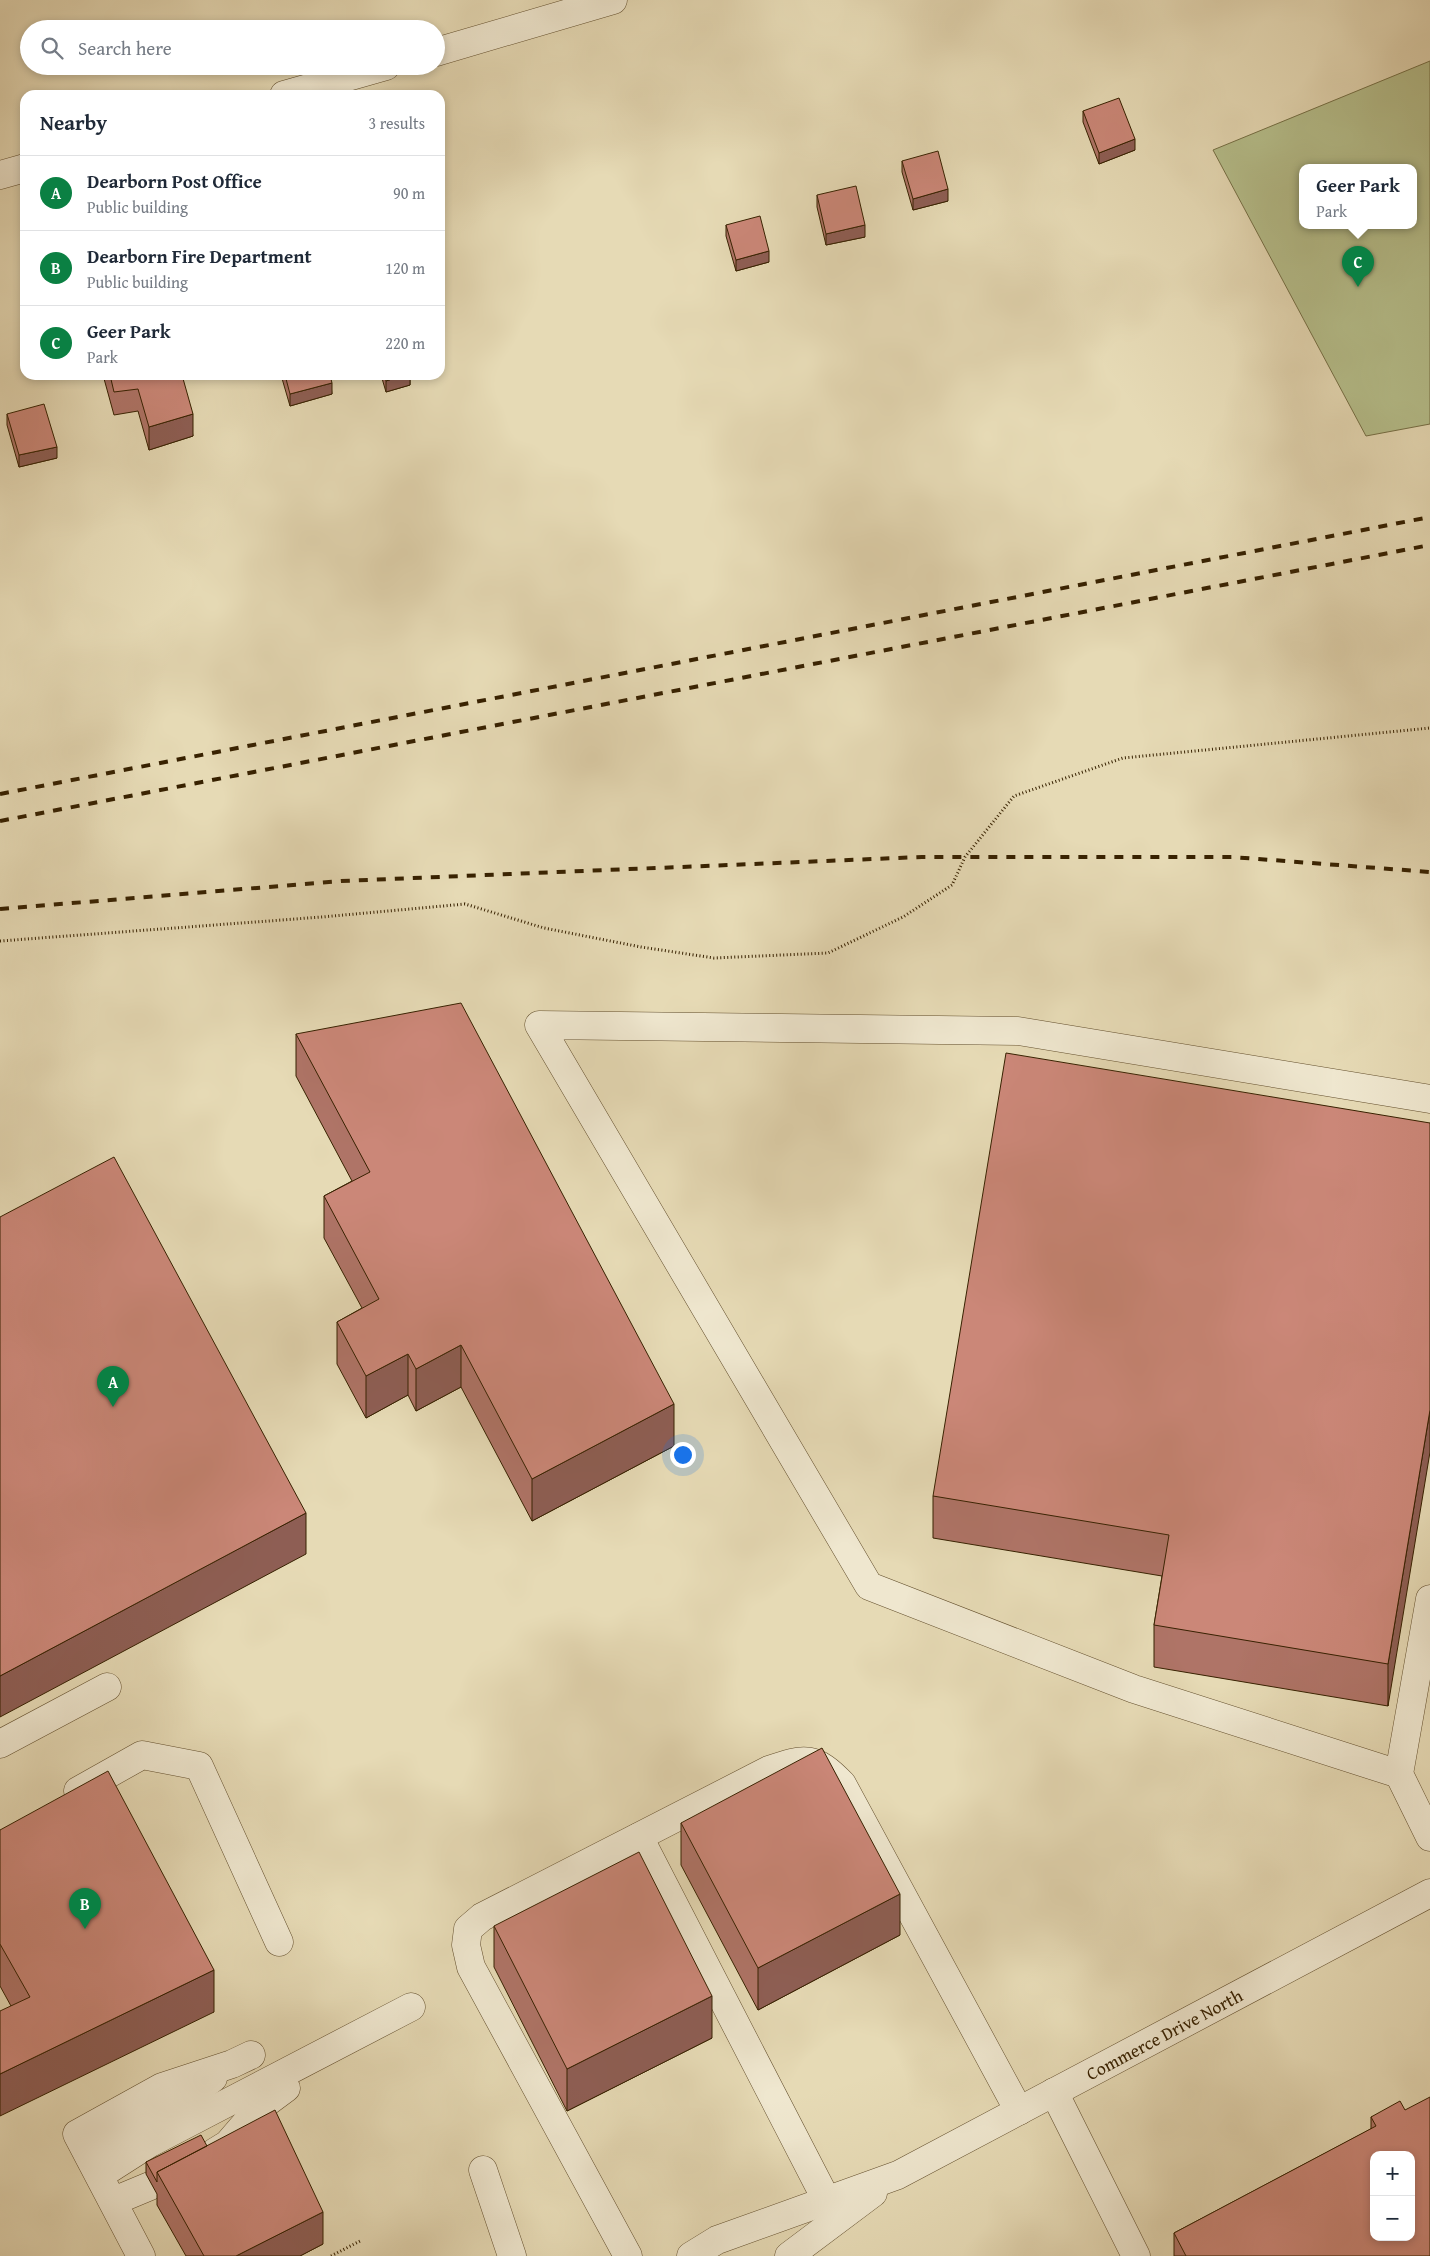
<!DOCTYPE html>
<meta charset="utf-8">
<style>
:root{--surface:#fff;--page:#f2f2f3;--text:#1f2937;--muted:#747a83;--line:#e0e1e3;--accent:#0b8043}
body{margin:0;font-family:"Gentium Book Plus",serif;background:var(--page);color:var(--text)}
.controls{position:absolute;right:15px;bottom:15px;display:grid;overflow:hidden;border-radius:10px;box-shadow:0 2px 8px #0003}
.controls button{width:45px;height:45px;display:grid;place-items:center;padding:0;border:0;border-bottom:1px solid var(--line);background:var(--surface);color:var(--text);font:25px sans-serif}
.you{position:absolute;left:682px;top:1454px;width:18px;height:18px;margin:-12px;border:4px solid #fff;border-radius:50%;background:#1a73e8;box-shadow:0 0 0 8px #1a73e833}
.badge{display:grid;place-items:center;width:32px;height:32px;border-radius:50%;background:var(--accent);color:#fff;font-size:16px;font-weight:700}
.pin{position:absolute;translate:-50% -41px;filter:drop-shadow(0 1px 2px #0008)}
.pin::after{content:'';position:absolute;top:26px;width:18px;height:15px;background:inherit;clip-path:polygon(0 0,100% 0,50% 100%)}
.popup{position:absolute;left:1299px;top:164px;width:118px;height:65px;box-sizing:border-box;display:grid;place-content:center;border-radius:10px;background:var(--surface);filter:drop-shadow(0 1px 4px #0005);font-size:16px;white-space:nowrap;color:var(--muted)}
.popup b{font-size:19px;color:var(--text)}
.popup::after{content:'';position:absolute;left:50%;top:100%;margin-left:-10px;border:10px solid transparent;border-top-color:var(--surface)}
.list{margin:0;padding:0;list-style:none}
h2{display:flex;justify-content:space-between;align-items:center;height:65px;margin:0;padding:0 20px;font-size:21px}
h2 small{font-size:16px;font-weight:400;color:var(--muted)}
.list li{display:grid;grid-template-columns:32px 1fr auto;gap:15px;align-items:center;box-sizing:border-box;height:75px;padding:0 20px;border-top:1px solid var(--line)}
.list b{display:block;font-size:19px;white-space:nowrap}
.list p{margin:0;font-size:16px;white-space:nowrap;color:var(--muted)}
.list em{font-size:16px;font-style:normal;color:var(--muted)}
.icon{flex:none;width:28px;height:28px;fill:none;stroke:currentColor;stroke-width:2;stroke-linecap:round;stroke-linejoin:round}
.map{position:relative;flex:none;width:1430px;height:2256px;overflow:hidden}
.search{position:absolute;background:var(--surface);box-shadow:0 2px 8px #0003;left:20px;top:20px;width:425px;height:55px;display:flex;align-items:center;gap:12px;box-sizing:border-box;padding:0 18px;border-radius:28px;color:var(--muted);font-size:19px}
.panel{position:absolute;background:var(--surface);box-shadow:0 2px 8px #0003;left:20px;top:90px;width:425px;height:290px;border-radius:15px}
.map>svg:first-child{display:block}
.green{fill:#b6bf8c;stroke:#767046;fill-rule:evenodd}
.lines{fill:none;stroke-linecap:round;stroke-linejoin:round}
.minor-casing{stroke:#634f2d;stroke-width:29}
.path{stroke:#372100;stroke-width:3;stroke-dasharray:1 2.5;stroke-linecap:butt}
.minor{stroke:#efe7cf;stroke-width:28}
.rail{stroke:#372100;stroke-width:4;stroke-dasharray:9 9;stroke-linecap:butt}
.wall{fill:#af7467;stroke:#372100}
.shaded-wall{fill:#8e5e54;stroke:#372100}
.building{fill:#cb8778;stroke:#372100;fill-rule:evenodd}
.labels{text-anchor:middle;dominant-baseline:central;stroke-width:4;stroke-linejoin:round;paint-order:stroke}
.street-label{font-size:18px;fill:#372100;stroke:#efe7cf}
</style>
<div class="map">
<svg width="1430" height="2256" viewBox="0 0 1430 2256">
<rect width="100%" height="100%" fill="#e6dab5"/>
<filter id="stains"><feTurbulence type="fractalNoise" baseFrequency=".004" numOctaves="4"/><feColorMatrix values="0 0 0 0 .2 0 0 0 0 .09 0 0 0 0 .02 0 0 0 .5 -.17"/></filter>
<radialGradient id="worn" r=".72"><stop offset=".6" stop-color="#630" stop-opacity="0"/><stop offset="1" stop-color="#630" stop-opacity=".3"/></radialGradient>
<path class="green" d="M 1430,61 L 1430,424 L 1366,436 L 1213,150 ZM 1303,168 L 1413,168 L 1413,226 L 1303,226 Z"/>
<g class="lines">
<defs>
<g id="minor">
<path d="M 436,52 L 613,0"/>
<path d="M 284,95 L 386,66"/>
<path d="M 0,175 L 25,168"/>
<path d="M 1430,1599 L 1399,1774 L 1430,1837"/>
<path d="M 0,1744 L 107,1687"/>
<path d="M 1399,1774 L 1134,1689 L 869,1586 L 539,1025 L 1018,1031 L 1430,1099"/>
<path d="M 78,1791 L 142,1755 L 199,1766 L 279,1942"/>
<path d="M 639,1837 L 827,2201"/>
<path d="M 1054,2092 L 1136,2256"/>
<path d="M 215,2152 L 228,2144 L 259,2108 L 286,2088"/>
<path d="M 89,2155 L 180,2103 L 213,2078"/>
<path d="M 483,2170 L 512,2256"/>
<path d="M 100,2175 L 150,2143 L 411,2007"/>
<path d="M 114,2201 L 150,2186"/>
<path d="M 141,2256 L 77,2134 L 162,2087 L 232,2064 L 251,2055"/>
<path d="M 628,2256 L 471,1967 L 466,1945 L 468,1929 L 482,1917 L 769,1770 C 805,1757 815,1756 842,1784 L 1019,2111"/>
<path id="s1" d="M 691,2256 L 717,2240 L 898,2175 L 1430,1893"/>
<path d="M 789,2256 L 873,2193"/>
</g>
</defs>
<use href="#minor" class="minor-casing"/>
<path class="path" d="M 0,941 L 322,917 L 465,904 L 544,928 L 641,947 L 714,958 L 828,953 L 903,917 L 952,885 L 965,857 L 1014,796 L 1123,758 L 1430,728
M 331,2256 L 362,2240"/>
<use href="#minor" class="minor"/>
<path class="rail" d="M 0,794 L 1430,517
M 0,821 L 1430,545
M 0,909 L 341,881 L 922,857 L 1232,857 L 1430,872"/>
</g>
<path class="wall" d="M 1083,111 L 1135,150 L 1099,164 L 1083,122 Z
M 902,161 L 948,201 L 913,210 L 902,172 Z
M 817,195 L 865,237 L 826,245 L 817,207 Z
M 726,225 L 769,262 L 736,271 L 726,236 Z
M 103,375 L 182,375 L 193,436 L 149,450 L 138,411 L 114,415 Z
M 281,375 L 330,375 L 332,394 L 290,406 Z
M 381,375 L 410,375 L 410,385 L 386,392 Z
M 7,414 L 57,458 L 19,467 L 7,425 Z
M 296,1034 L 674,1446 L 532,1521 L 461,1387 L 416,1411 L 408,1395 L 366,1418 L 337,1364 L 337,1322 L 362,1308 L 324,1238 L 324,1196 L 352,1181 L 296,1076 Z
M 1430,1123 L 1388,1706 L 1154,1667 L 1154,1625 L 1162,1576 L 933,1538 L 933,1496 Z
M 681,1823 L 900,1935 L 758,2010 L 681,1865 Z
M 0,1830 L 214,2012 L 11,2006 L 0,1986 Z
M 494,1926 L 712,2038 L 567,2111 L 494,1967 Z
M 1405,2110 L 1430,2256 L 1174,2256 L 1174,2233 L 1371,2129 L 1371,2117 Z
M 207,2146 L 323,2244 L 300,2256 L 186,2256 L 157,2205 L 157,2194 L 146,2174 L 146,2162 Z"/>
<path class="shaded-wall" d="M 1135,139 L 1135,150 L 1099,164 L 1099,153 Z
M 948,189 L 948,201 L 913,210 L 913,199 Z
M 865,225 L 865,237 L 826,245 L 826,234 Z
M 769,251 L 769,262 L 736,271 L 736,260 Z
M 404,375 L 410,375 L 410,385 L 386,392 L 386,381 Z
M 332,383 L 332,394 L 290,406 L 290,394 Z
M 193,414 L 193,436 L 149,450 L 149,427 Z
M 57,447 L 57,458 L 19,467 L 19,455 Z
M 461,1345 L 461,1387 L 416,1411 L 416,1369 Z
M 408,1354 L 408,1395 L 366,1418 L 366,1376 Z
M 674,1404 L 674,1446 L 532,1521 L 532,1479 Z
M 1430,1410 L 1430,1452 L 1388,1706 L 1388,1664 Z
M 306,1513 L 306,1554 L 0,1717 L 0,1676 Z
M 900,1894 L 900,1935 L 758,2010 L 758,1968 Z
M 214,1970 L 214,2012 L 0,2116 L 0,2074 Z
M 712,1996 L 712,2038 L 567,2111 L 567,2069 Z
M 323,2212 L 323,2244 L 300,2256 L 236,2256 Z"/>
<path class="building" d="M 1119,98 L 1135,139 L 1099,153 L 1083,111 Z
M 938,151 L 948,189 L 913,199 L 902,161 Z
M 856,186 L 865,225 L 826,234 L 817,195 Z
M 760,216 L 769,251 L 736,260 L 726,225 Z
M 110,375 L 182,375 L 193,414 L 149,427 L 138,389 L 114,392 Z
M 285,375 L 330,375 L 332,383 L 290,394 Z
M 384,375 L 404,375 L 386,381 Z
M 44,404 L 57,447 L 19,455 L 7,414 Z
M 461,1003 L 674,1404 L 532,1479 L 461,1345 L 416,1369 L 408,1354 L 366,1376 L 337,1322 L 379,1299 L 324,1196 L 370,1172 L 296,1034 Z
M 1006,1053 L 1430,1123 L 1430,1410 L 1388,1664 L 1154,1625 L 1169,1535 L 933,1496 Z
M 114,1157 L 306,1513 L 0,1676 L 0,1217 Z
M 822,1748 L 900,1894 L 758,1968 L 681,1823 Z
M 108,1771 L 214,1970 L 0,2074 L 0,2011 L 30,1997 L 0,1944 L 0,1830 Z
M 639,1852 L 712,1996 L 567,2069 L 494,1926 Z
M 1430,2097 L 1430,2256 L 1186,2256 L 1174,2233 L 1376,2126 L 1371,2117 L 1400,2101 L 1405,2110 ZM 1374,2155 L 1411,2155 L 1411,2237 L 1374,2237 Z
M 275,2110 L 323,2212 L 236,2256 L 204,2256 L 157,2172 Z
M 201,2135 L 207,2146 L 157,2172 L 157,2182 L 146,2162 Z"/>
<g class="labels">
<g class="street-label">
<text stroke="none"><textPath href="#s1" startOffset="524">Commerce Drive North</textPath></text>
</g>
</g>
<rect width="100%" height="100%" filter="url(#stains)"/>
<rect width="100%" height="100%" fill="url(#worn)"/>
</svg>
<div class="controls">
<button>+</button>
<button>−</button>
</div>
<div class="you"></div>
<div class="pin badge" style="left:113px;top:1407px">A</div>
<div class="pin badge" style="left:85px;top:1929px">B</div>
<div class="pin badge" style="left:1358px;top:287px">C</div>
<div class="popup"><b>Geer Park</b>Park</div>
<div class="search"><svg class="icon" aria-label="search" viewBox="0 0 24 24"><circle cx="10" cy="10" r="6"/><path d="M15 15l6 6"/></svg>Search here</div>
<section class="panel">
<h2>Nearby<small>3 results</small></h2>
<ul class="list">
<li><span class="badge">A</span><div><b>Dearborn Post Office</b><p>Public building</p></div><em>90 m</em></li>
<li><span class="badge">B</span><div><b>Dearborn Fire Department</b><p>Public building</p></div><em>120 m</em></li>
<li><span class="badge">C</span><div><b>Geer Park</b><p>Park</p></div><em>220 m</em></li>
</ul>
</section>
</div>
